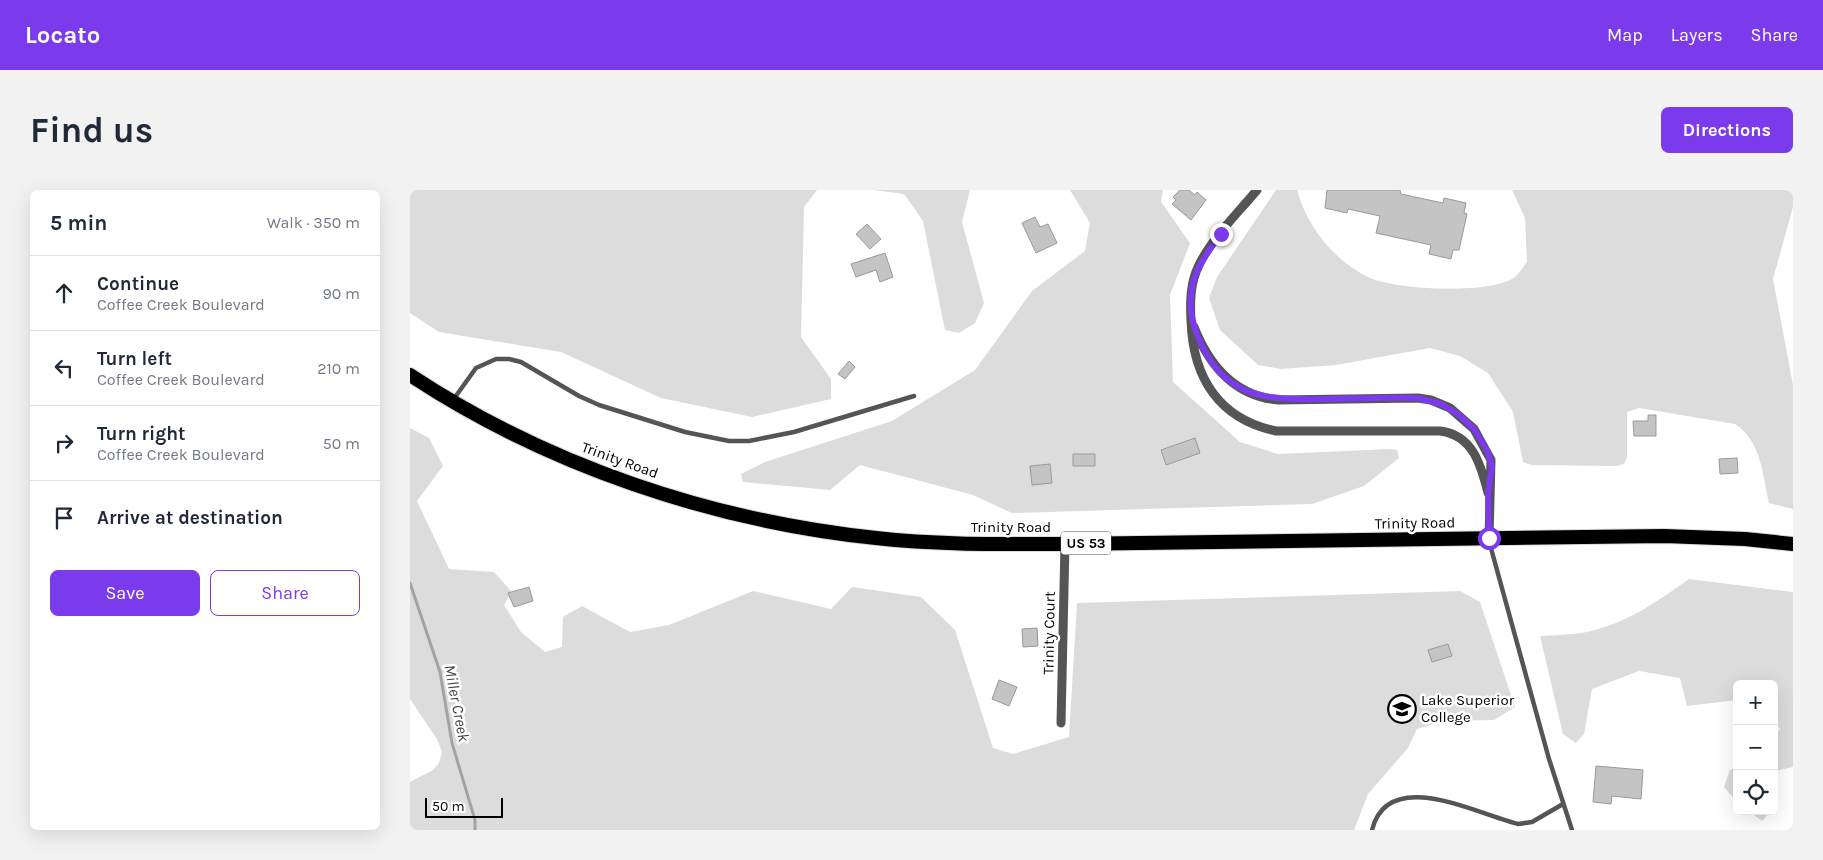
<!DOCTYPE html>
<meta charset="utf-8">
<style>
:root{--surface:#fff;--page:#f2f2f3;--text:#1f2937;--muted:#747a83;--line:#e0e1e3;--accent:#7c3aed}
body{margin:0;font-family:Karla,sans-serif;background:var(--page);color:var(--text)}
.controls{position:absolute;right:15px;bottom:15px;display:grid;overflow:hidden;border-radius:8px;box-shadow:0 5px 20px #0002}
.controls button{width:45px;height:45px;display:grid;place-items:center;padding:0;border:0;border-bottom:1px solid var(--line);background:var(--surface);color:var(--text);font:25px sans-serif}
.scale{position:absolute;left:15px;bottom:12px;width:78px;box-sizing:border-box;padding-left:5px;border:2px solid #000;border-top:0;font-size:14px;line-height:18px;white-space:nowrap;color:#000;-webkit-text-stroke:4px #fff;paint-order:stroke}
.stop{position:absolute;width:15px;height:15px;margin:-11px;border:4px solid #7c3aed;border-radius:50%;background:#fff}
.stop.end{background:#7c3aed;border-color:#fff;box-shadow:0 1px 5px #0008}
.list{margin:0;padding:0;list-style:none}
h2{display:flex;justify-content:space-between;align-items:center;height:65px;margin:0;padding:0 20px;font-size:21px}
h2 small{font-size:16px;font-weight:400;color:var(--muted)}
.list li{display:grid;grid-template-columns:32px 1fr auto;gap:15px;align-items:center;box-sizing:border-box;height:75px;padding:0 20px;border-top:1px solid var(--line)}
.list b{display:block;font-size:19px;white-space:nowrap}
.list p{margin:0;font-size:16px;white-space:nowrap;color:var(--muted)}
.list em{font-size:16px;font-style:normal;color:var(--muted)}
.actions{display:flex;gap:10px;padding:15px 20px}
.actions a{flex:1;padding:11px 0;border:1px solid var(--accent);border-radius:8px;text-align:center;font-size:18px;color:var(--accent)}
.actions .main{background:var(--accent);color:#fff}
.icon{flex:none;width:28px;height:28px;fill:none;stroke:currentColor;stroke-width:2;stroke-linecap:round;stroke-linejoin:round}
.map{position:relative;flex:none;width:1383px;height:640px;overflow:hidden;border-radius:8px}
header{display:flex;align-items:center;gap:30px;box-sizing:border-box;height:70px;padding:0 25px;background:var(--accent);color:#fff}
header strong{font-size:24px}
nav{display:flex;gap:28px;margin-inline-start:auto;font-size:18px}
.intro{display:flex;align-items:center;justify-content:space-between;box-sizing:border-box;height:120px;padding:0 30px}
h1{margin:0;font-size:35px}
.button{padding:12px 22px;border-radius:8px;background:var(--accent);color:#fff;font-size:18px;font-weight:700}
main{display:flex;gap:30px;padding:0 30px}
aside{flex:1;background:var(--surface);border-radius:8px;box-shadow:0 5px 20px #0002}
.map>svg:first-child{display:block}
.green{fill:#dcdcdc}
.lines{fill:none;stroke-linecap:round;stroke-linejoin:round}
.stream{stroke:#a3a3a3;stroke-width:3}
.building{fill:#c4c4c4;stroke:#999}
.trunk-casing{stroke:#dbdbdb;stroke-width:16}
.service{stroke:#555;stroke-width:4.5}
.minor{stroke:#555;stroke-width:9}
.trunk{stroke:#000;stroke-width:14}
.route{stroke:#7c3aed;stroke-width:6}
.labels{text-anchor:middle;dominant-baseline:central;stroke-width:5;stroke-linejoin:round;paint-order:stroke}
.shield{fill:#fff;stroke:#4c4c4c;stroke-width:1}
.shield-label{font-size:14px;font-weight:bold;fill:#000}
.street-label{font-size:15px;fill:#000;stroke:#fff}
.poi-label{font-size:15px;fill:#000;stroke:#fff;text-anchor:start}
.water-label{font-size:16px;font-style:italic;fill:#444;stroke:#fff}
</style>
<header>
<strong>Locato</strong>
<nav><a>Map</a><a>Layers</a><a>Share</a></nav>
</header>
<div class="intro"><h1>Find us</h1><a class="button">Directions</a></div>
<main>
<aside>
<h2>5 min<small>Walk · 350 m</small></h2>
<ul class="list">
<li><svg class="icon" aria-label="ahead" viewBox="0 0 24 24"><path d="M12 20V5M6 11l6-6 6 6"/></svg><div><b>Continue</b><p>Coffee Creek Boulevard</p></div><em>90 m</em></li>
<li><svg class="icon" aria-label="left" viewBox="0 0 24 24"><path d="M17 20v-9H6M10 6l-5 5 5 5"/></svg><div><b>Turn left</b><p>Coffee Creek Boulevard</p></div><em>210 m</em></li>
<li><svg class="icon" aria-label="right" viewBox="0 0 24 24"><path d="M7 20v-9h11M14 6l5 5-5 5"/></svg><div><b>Turn right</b><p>Coffee Creek Boulevard</p></div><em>50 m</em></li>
<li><svg class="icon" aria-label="arrive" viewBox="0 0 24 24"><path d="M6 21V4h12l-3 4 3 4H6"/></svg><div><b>Arrive at destination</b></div></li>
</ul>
<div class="actions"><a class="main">Save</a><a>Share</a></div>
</aside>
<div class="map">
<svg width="1383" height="640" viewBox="0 0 1383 640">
<rect width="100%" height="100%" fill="#fff"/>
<path class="green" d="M 0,0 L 407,0 L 394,17 L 391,147 L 421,189 L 421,209 L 342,227 L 251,208 L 151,162 L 29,142 L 0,123 Z
M 463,0 L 560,0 L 552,32 L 574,113 L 565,133 L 549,143 L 535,140 L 513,31 L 494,4 Z
M 660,0 L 753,0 L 751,12 L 780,53 L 760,105 L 763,192 L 830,252 L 868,264 L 980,259 L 987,260 L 989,268 L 954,296 L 902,314 L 602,323 L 563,305 L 450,275 L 420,300 L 333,292 L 331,284 L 355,272 L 482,231 L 565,180 L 622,101 L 675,61 L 680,33 Z
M 866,0 L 887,0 C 897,36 923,70 958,87 C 984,100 1081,105 1105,87 C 1109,84 1113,77 1117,72 L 1115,28 L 1102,0 L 1383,0 L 1383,17 L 1363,89 L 1383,195 L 1383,319 L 1359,313 C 1353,286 1351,250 1325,234 L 1229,218 L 1217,222 L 1217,267 L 1214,274 L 1207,276 L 1121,275 L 1113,272 L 1103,222 L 1078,183 L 1050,166 L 1020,158 L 926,175 L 871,179 L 848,175 L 810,140 L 799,108 L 807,87 Z
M 0,238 L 19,248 L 33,276 L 7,311 L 39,379 L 84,382 L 102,402 L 94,415 L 111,442 L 135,462 L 152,457 L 153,427 L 172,416 L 220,442 L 259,435 L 343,401 L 421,419 L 442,397 L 511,407 L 545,440 L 583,558 L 603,564 L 659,547 L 667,413 L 1050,401 L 1070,412 L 1105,517 L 1084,530 L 1035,531 L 1007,539 L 998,558 L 958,604 L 944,640 L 0,640 L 0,592 L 23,580 L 29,573 L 32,562 L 27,549 L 0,509 Z
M 1279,389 L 1383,402 L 1383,577 L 1364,581 L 1364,548 L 1370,539 L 1364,532 L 1364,494 L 1327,494 L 1327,510 L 1277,516 L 1270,488 L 1229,481 L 1182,499 L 1174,544 L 1166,553 L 1153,544 L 1130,446 C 1145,445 1162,445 1177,442 C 1215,434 1247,412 1279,389 Z
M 1327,577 L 1327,612 L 1314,597 L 1320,580 Z
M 1338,621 L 1359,623 L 1352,631 Z"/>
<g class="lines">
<path class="stream" d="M 0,393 L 30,482 L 42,553 L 65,630 L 65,640"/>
</g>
<path class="building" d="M 770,0 L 779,0 L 785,5 L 787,2 L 796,10 L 781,30 L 762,14 L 766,10 L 763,7 Z
M 917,0 L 990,0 L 991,4 L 1033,13 L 1034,8 L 1056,13 L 1054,23 L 1057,24 L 1049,60 L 1043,60 L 1041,69 L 1019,64 L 1021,55 L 966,43 L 970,26 L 938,19 L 937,23 L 915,18 Z
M 625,27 L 630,37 L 638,34 L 647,53 L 626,63 L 612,33 Z
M 457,34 L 471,49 L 460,59 L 446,44 Z
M 475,63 L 483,87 L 470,92 L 466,80 L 446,87 L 441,74 Z
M 439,171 L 445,177 L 435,189 L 428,184 Z
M 1238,225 L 1246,225 L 1246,246 L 1224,246 L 1223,231 L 1238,231 Z
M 785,248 L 790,263 L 756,275 L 751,260 Z
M 663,264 L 685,264 L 685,276 L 663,276 Z
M 1327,268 L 1328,283 L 1310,284 L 1309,269 Z
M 640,274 L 642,293 L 622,295 L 620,276 Z
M 119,397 L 123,411 L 104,417 L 98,403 Z
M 627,438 L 628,456 L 613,457 L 612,439 Z
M 1038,454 L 1042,466 L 1022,472 L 1018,460 Z
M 589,490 L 607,497 L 599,516 L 582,509 Z
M 1186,576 L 1233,580 L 1231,609 L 1202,606 L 1201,614 L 1183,612 Z"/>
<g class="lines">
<defs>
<path id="trunk" d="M 0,185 C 138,276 303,331 466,348 C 529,355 592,354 655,354 L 1254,346 L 1335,349 L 1383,354"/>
</defs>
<use href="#trunk" class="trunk-casing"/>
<path class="service" d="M 43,210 L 66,178 L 86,169 L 99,169 L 111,172 L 169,206 L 189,215 L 275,242 L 319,251 L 339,251 L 384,242 L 504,206
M 1079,351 L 1139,569 L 1162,640
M 962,640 C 978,575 1069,625 1108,634 L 1122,632 L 1153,614"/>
<path class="minor" d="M 847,0 C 827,24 802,48 789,75 C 780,93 780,112 781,131 C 783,188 809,229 866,241 L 1030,241 C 1063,245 1071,275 1078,303
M 784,137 C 799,175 825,206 868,210 L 1008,208 L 1021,210 L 1040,218 L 1064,239 L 1081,270 L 1079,348
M 651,533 L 655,354"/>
<use href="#trunk" class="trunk"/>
</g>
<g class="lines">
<path class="route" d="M 811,44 C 786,76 771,103 787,144 C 811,208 854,210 913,209 C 945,209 977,207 1008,208 L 1031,214 L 1048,224 L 1064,239 L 1078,262 L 1082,277 L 1078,303 L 1079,348"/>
</g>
<defs>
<symbol id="university-ring" viewBox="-11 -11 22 22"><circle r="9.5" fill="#fff" stroke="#000" stroke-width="1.5"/><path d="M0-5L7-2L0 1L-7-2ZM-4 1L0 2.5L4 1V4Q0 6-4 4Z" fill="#000"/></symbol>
</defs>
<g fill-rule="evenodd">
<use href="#university-ring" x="976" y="503" width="32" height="32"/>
</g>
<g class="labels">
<rect class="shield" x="651" y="341.5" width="50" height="23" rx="4"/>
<g class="shield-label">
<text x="676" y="353">US 53</text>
</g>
<g class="street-label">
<text transform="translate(210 270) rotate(20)">Trinity Road</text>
<text transform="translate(1005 333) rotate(-1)">Trinity Road</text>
<text x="601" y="337">Trinity Road</text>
<text transform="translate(639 443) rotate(-89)">Trinity Court</text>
</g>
<g class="poi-label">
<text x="1011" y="510">Lake Superior<tspan x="1011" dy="17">College</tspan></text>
</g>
<g class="water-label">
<text transform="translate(47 513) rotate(79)">Miller Creek</text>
</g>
</g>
</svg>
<div class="controls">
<button>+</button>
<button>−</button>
<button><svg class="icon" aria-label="locate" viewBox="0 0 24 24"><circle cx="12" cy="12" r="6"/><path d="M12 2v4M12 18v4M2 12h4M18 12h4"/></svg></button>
</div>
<div class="scale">50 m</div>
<div class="stop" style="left:1079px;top:348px"></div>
<div class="stop end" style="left:811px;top:44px"></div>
</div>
</main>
